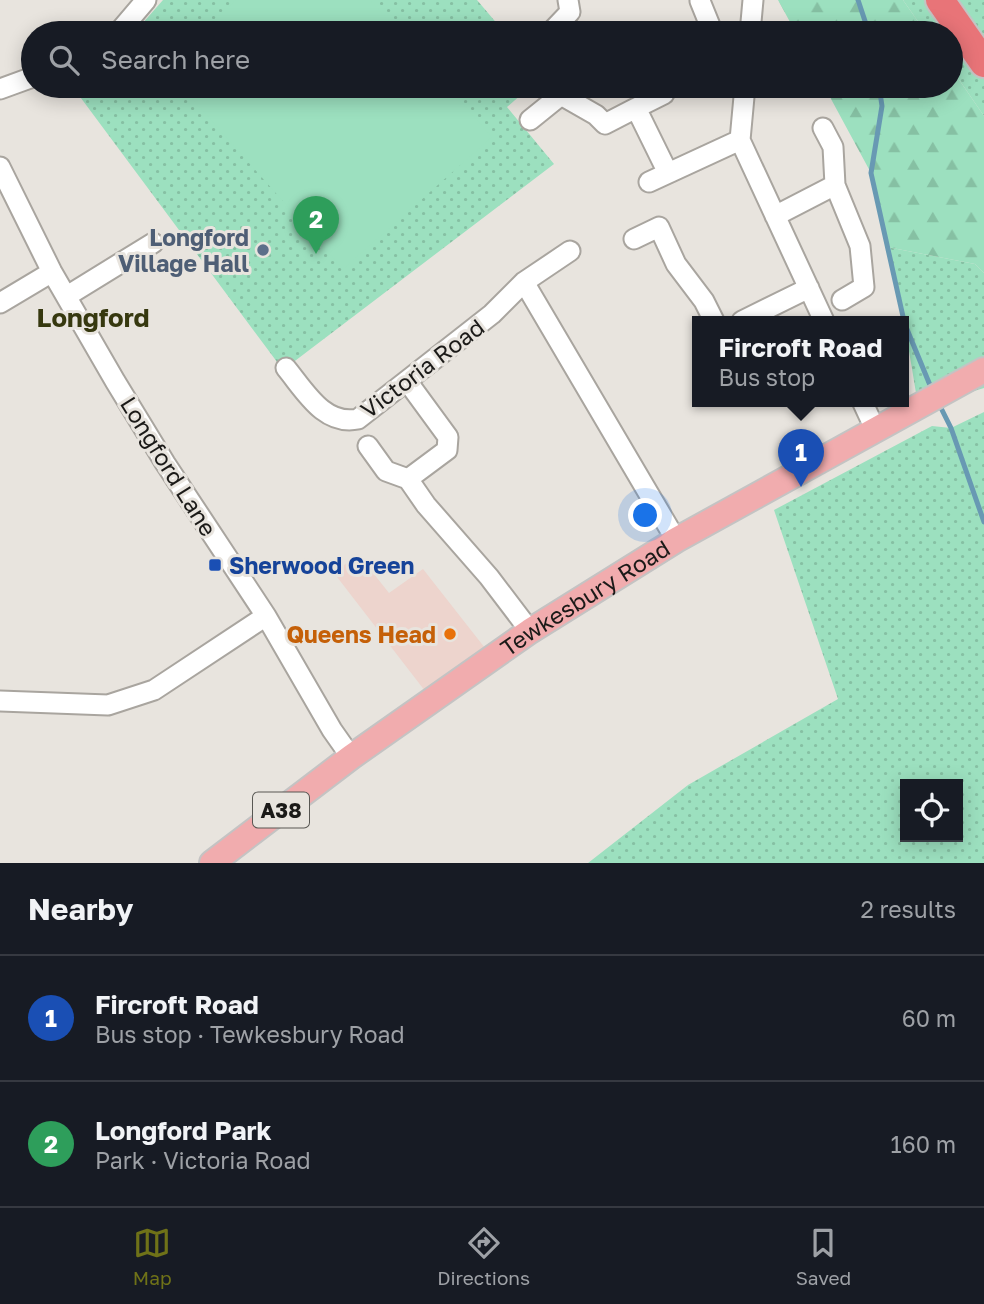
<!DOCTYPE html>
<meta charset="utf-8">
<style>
:root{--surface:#171b24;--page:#242831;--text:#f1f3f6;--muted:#9ea1a6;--line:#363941;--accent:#6f7218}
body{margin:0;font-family:"Golos Text",sans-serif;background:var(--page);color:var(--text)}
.controls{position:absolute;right:21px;bottom:21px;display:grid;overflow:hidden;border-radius:0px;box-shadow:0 4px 18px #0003}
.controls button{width:63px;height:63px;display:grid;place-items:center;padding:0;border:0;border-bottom:2px solid var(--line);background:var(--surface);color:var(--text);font:35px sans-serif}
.you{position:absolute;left:646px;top:516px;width:24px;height:24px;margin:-18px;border:5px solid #fff;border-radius:50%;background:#1a73e8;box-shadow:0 0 0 10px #1a73e833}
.badge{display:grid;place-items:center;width:46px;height:46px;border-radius:50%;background:var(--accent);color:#fff;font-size:23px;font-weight:700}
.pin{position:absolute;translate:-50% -58px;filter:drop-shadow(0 2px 4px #0008)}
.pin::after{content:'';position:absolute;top:37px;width:24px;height:21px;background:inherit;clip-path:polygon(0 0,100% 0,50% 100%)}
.popup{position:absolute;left:692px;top:316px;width:217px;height:91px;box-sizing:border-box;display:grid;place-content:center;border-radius:0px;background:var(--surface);filter:drop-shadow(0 2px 5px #0005);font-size:23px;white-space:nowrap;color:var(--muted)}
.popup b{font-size:26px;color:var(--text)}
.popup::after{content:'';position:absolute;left:50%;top:100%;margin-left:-14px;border:14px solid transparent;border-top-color:var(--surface)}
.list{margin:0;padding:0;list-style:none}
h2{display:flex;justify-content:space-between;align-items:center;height:91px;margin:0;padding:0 28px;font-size:30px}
h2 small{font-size:23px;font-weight:400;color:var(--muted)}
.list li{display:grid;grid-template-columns:46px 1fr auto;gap:21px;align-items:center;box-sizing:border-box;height:126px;padding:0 28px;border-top:2px solid var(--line)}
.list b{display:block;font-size:26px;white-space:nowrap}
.list p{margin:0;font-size:23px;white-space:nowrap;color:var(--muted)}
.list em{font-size:23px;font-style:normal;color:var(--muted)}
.icon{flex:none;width:38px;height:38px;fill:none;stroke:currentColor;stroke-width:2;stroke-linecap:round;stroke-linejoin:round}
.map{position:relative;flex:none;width:984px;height:863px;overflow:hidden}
.search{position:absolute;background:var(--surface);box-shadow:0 4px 18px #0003;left:21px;right:21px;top:21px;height:77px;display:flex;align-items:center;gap:18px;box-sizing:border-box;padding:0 24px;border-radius:38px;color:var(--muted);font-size:26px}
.sheet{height:343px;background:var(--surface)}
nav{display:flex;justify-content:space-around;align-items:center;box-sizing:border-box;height:98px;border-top:2px solid var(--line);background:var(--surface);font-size:19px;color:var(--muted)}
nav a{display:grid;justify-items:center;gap:4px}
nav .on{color:var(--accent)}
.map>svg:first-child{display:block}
.commercial{fill:#edd4cd}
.green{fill:url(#green-dots);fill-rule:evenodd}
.forest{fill:url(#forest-firs)}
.pitch{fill:#9ce0bf}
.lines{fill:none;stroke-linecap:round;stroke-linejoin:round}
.stream{stroke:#6899b3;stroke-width:5}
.minor-casing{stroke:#a9a59f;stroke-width:23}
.major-casing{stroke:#c4c3c3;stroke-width:28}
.highway-casing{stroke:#c4c3c3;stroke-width:32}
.minor{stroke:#fff;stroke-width:19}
.major{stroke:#f1acae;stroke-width:24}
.highway{stroke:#e87478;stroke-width:28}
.service-dot{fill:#5c6f8a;stroke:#e8e4de;stroke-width:2.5}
.transit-dot{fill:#1a4fb4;stroke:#e8e4de;stroke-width:2.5}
.food-dot{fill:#e8710a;stroke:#e8e4de;stroke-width:2.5}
.labels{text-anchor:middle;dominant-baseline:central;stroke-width:6;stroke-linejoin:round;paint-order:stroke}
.shield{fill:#e8e4de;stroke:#585753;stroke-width:2}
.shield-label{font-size:21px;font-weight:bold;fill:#1b1a18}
.service-label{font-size:23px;font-weight:bold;fill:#4e5e75;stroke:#e8e4de;text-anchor:end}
.street-label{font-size:23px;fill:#1b1a18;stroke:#e8e4de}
.transit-label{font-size:23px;font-weight:bold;fill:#164399;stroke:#e8e4de;text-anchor:start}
.food-label{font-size:23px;font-weight:bold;fill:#c56008;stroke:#e8e4de;text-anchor:end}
.quarter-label{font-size:26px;font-weight:bold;fill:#36380f;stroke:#e8e4de}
</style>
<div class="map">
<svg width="984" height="863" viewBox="0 0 984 863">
<defs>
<pattern id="green-dots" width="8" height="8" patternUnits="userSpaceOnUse" patternTransform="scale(1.75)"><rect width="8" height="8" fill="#9ce0bf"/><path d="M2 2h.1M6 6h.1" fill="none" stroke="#86c0a3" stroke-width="1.8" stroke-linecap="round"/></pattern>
<pattern id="forest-firs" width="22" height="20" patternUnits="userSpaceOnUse" patternTransform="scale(1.75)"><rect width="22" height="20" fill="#9ce0bf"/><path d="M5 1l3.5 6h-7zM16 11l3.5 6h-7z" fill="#86c0a3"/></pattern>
</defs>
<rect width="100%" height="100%" fill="#e8e4de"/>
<path class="commercial" d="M 358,554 L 389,593 L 423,569 L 492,657 L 432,700 L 334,573 Z"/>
<path class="green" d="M 163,0 L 477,0 L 505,33 L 134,33 Z
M 903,0 L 984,0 L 984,116 L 951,68 L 951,33 L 926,33 Z
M 72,86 L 531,86 L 507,107 L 554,164 L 283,370 Z
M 887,247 L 975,264 L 984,273 L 984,388 L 971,392 L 965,380 L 918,405 L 904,321 Z
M 984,412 L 984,863 L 588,863 L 688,785 L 838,699 L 774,510 L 932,426 L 951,428 ZM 905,784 L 958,784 L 958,837 L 905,837 Z"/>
<path class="forest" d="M 778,0 L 903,0 L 926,33 L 796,33 Z
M 951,68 L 984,116 L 984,273 L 975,264 L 887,247 L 871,173 L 824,86 L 951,86 Z"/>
<path class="pitch" d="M 236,0 L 370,0 L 400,33 L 199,33 Z
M 181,86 L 447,86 L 492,137 L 343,269 Z"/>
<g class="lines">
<path class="stream" d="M 858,0 L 869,33
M 879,86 L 882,106 L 871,173 L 904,321
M 904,322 L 932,390
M 938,402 L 951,428 L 984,522"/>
<defs>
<path id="minor" d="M 700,1 L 713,33
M 118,33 L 146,0
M 550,33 L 570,12 L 568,0
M 750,33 L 753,0
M 745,86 L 740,140 L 824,321
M 0,89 L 33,77
M 636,108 L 664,94 L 667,86
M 530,120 L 561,95 L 596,115 L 605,124 L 636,108 L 668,173
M 823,128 L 833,147 L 835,185
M 0,167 L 52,272 L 115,381 L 165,463 L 266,616 L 332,730 L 351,757
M 649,182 L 740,140
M 775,216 L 835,185 L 860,246 L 864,287 L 842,300
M 634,239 L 659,227 L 676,264 L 704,301 L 714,321
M 524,282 L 676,540
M 67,296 L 153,243
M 0,303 L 52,272
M 742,321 L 809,288
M 286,368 C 305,391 324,426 358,419 L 492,314 L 524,282 L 570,251
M 407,381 L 448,437 L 447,450 L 408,479 L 426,505 L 489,577 L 530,631
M 862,401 L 875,429
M 368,446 L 386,471 L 408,479
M 0,701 L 108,705 L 154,690 L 266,616"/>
<g id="major">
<path id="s1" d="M 212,863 L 351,757 L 530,631 L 676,540 L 984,370"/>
</g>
<path id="highway" d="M 940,0 L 984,63"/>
</defs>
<use href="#minor" class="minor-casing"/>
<use href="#major" class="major-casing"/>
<use href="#highway" class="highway-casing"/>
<use href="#minor" class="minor"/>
<use href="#major" class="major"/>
<use href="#highway" class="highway"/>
</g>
<circle class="service-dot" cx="263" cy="250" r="7"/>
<rect class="transit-dot" x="208" y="558" width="14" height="14" rx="3.5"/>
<circle class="food-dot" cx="450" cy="634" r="7"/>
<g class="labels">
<rect class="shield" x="253" y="792.5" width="56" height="35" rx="5"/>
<g class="shield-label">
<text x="281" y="810">A38</text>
</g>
<g class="service-label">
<text x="249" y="237">Longford<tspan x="249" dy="26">Village Hall</tspan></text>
</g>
<g class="street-label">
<text transform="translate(422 368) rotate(-37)">Victoria Road</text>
<text transform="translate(169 466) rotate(58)">Longford Lane</text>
<text stroke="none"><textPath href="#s1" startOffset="458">Tewkesbury Road</textPath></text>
</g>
<g class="transit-label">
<text x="229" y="565">Sherwood Green</text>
</g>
<g class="food-label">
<text x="436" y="634">Queens Head</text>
</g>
<g class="quarter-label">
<text x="93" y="317">Longford</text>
</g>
</g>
</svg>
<div class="controls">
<button><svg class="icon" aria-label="locate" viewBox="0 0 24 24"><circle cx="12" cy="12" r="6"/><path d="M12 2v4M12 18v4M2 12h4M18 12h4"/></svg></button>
</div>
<div class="you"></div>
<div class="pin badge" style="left:801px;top:487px;background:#1a4fb4">1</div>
<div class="popup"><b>Fircroft Road</b>Bus stop</div>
<div class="pin badge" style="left:316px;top:254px;background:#2e9e5b">2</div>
<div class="search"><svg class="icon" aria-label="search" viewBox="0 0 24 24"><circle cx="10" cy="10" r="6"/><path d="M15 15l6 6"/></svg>Search here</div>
</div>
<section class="sheet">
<h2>Nearby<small>2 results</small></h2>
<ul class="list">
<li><span class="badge" style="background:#1a4fb4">1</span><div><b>Fircroft Road</b><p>Bus stop · Tewkesbury Road</p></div><em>60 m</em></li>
<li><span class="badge" style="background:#2e9e5b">2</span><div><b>Longford Park</b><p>Park · Victoria Road</p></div><em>160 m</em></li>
</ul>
</section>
<nav>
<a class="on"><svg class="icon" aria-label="map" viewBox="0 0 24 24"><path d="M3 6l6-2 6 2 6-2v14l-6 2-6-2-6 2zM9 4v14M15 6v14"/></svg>Map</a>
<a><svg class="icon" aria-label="directions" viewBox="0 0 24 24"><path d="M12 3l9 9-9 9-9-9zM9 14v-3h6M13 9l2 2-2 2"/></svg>Directions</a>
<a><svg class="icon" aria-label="saved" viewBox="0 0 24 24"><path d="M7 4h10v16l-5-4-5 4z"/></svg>Saved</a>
</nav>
